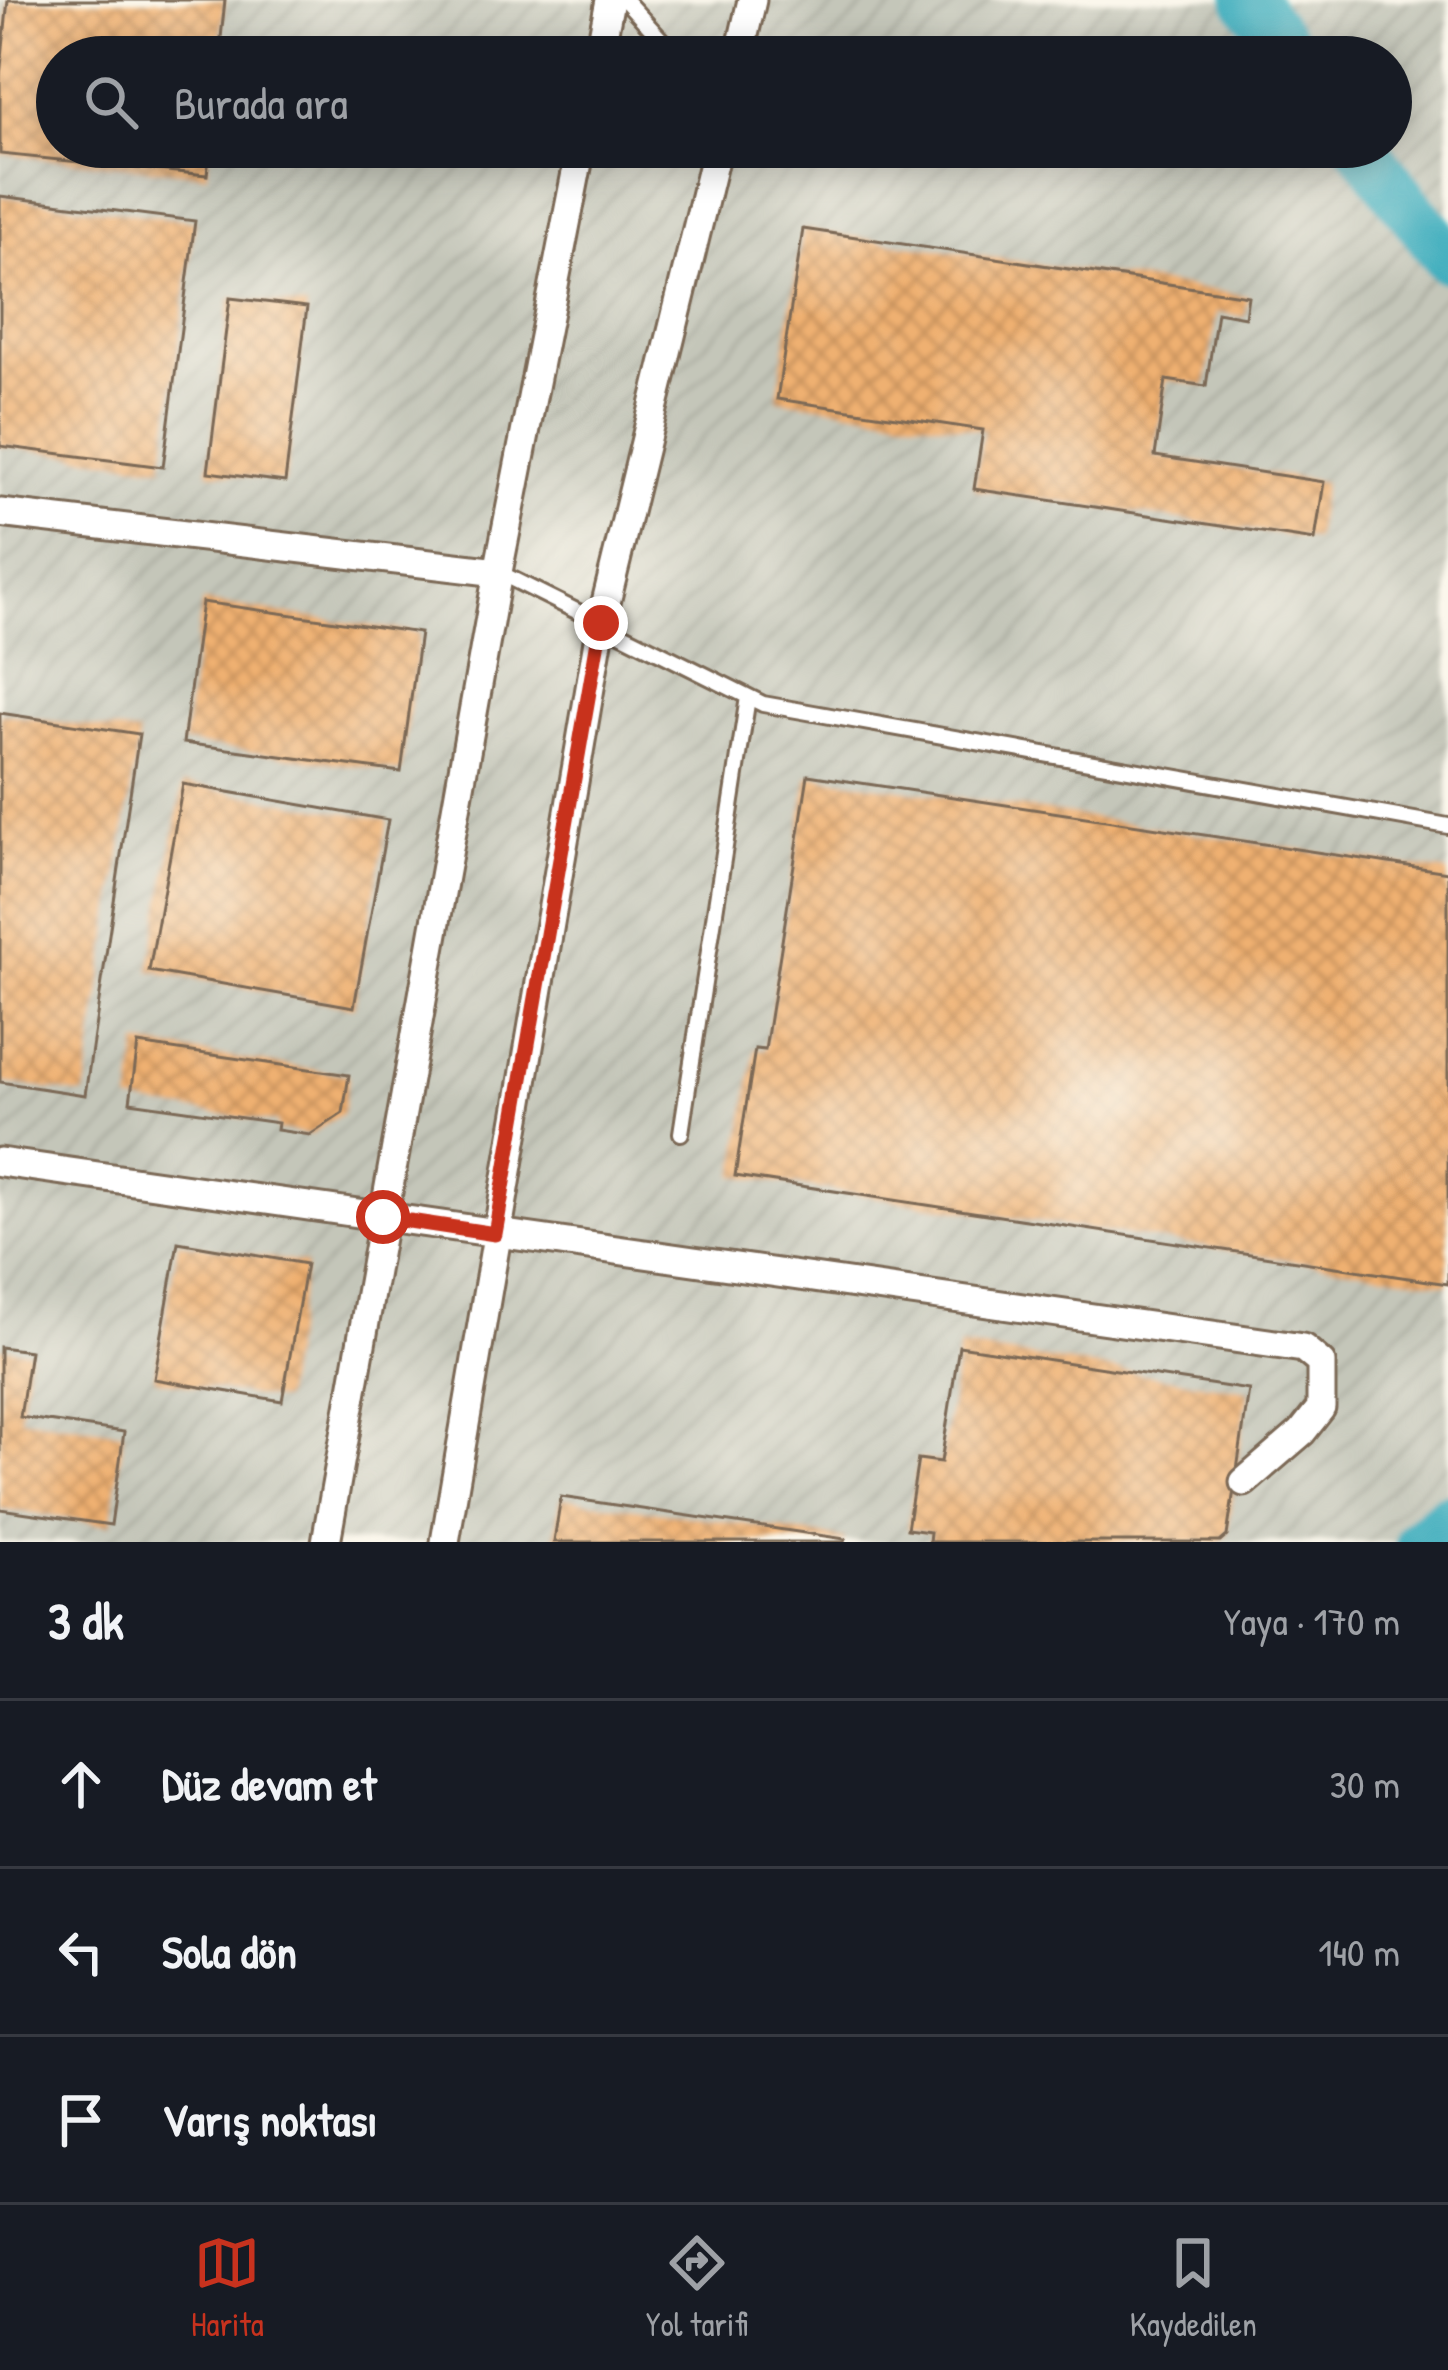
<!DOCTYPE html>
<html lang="tr">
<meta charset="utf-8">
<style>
:root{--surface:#171b24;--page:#242831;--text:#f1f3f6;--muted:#9ea1a6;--line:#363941;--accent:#c8321e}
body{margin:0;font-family:"Patrick Hand",sans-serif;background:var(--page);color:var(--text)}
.stop{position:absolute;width:36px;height:36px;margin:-27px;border:9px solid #c8321e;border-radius:50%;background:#fff}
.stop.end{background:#c8321e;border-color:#fff;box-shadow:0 3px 12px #0008}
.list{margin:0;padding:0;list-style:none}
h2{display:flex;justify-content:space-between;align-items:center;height:156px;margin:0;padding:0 48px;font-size:51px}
h2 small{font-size:39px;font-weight:400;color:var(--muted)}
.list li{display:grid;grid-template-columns:78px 1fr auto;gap:36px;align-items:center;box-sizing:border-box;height:168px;padding:0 48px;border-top:3px solid var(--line)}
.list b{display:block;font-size:45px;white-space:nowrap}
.list em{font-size:39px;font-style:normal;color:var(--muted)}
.icon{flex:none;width:66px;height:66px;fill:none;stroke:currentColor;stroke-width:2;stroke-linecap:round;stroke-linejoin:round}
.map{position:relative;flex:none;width:1448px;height:1542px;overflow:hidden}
.search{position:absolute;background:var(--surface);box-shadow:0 6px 30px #0003;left:36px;right:36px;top:36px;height:132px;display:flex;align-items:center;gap:30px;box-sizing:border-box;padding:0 42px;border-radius:66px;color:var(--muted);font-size:45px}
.sheet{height:660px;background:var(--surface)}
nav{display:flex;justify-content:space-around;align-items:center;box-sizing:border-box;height:168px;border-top:3px solid var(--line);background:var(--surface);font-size:33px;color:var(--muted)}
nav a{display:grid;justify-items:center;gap:6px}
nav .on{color:var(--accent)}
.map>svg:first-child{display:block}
.industrial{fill:url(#industrial-furrows);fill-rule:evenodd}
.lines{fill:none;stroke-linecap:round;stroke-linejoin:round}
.river{stroke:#40aebe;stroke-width:51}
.building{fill:url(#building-cross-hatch)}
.service-casing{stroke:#7b6956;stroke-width:20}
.minor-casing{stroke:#7b6956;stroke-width:33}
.service{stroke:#fff;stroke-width:14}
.minor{stroke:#fff;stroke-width:27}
.route{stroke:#c8321e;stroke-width:15}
</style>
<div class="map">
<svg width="1448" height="1542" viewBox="0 0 1448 1542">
<defs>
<pattern id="industrial-furrows" width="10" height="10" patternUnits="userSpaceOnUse" patternTransform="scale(3)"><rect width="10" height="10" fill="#c4c6b9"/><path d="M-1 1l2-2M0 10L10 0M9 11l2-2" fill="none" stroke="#a9aa9f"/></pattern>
<pattern id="building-cross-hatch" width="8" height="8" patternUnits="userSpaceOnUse" patternTransform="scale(3)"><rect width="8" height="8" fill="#efb071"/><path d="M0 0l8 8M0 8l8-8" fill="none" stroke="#c38f5c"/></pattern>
</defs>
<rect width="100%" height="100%" fill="#fbf7ec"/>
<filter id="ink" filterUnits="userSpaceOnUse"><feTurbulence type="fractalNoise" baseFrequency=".00833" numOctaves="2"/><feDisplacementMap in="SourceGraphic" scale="24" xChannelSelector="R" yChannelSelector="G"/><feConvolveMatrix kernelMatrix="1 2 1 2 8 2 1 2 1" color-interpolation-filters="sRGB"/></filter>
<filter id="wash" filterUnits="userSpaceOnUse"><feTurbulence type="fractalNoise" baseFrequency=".004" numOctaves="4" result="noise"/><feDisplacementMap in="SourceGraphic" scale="48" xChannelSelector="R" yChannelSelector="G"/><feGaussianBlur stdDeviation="2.7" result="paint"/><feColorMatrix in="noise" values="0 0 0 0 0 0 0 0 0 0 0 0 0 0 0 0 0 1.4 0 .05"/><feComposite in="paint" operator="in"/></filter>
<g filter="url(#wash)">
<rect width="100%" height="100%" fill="#f2ddbd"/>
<path class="industrial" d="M 0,0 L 1448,0 L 1448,1542 L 0,1542 ZM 57,57 L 1391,57 L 1391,147 L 57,147 Z"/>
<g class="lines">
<path class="river" d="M 1249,0 L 1293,57
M 1362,147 L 1448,258
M 1421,1542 L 1448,1519"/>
</g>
<g id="blocks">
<path class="building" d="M 8,0 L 225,0 L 219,57 L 57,57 L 57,147 L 210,147 L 207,175 L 0,154 L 0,76 Z
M 0,196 L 195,221 L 163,467 L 0,446 Z
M 803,229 L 1248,296 L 1245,317 L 1217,312 L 1206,386 L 1166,380 L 1155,456 L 1324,482 L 1315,540 L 974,489 L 983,430 L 777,399 Z
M 230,298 L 307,307 L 285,482 L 208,472 Z
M 202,602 L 420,633 L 401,772 L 183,743 Z
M 0,713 L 139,734 L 85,1095 L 0,1082 Z
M 808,775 L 1448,872 L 1448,1284 L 735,1176 L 755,1049 L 765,1050 Z
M 183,784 L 388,820 L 354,1007 L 149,971 Z
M 138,1044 L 349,1075 L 343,1113 L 310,1135 L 277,1130 L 278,1123 L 130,1102 Z
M 178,1242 L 306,1264 L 282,1401 L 154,1379 Z
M 959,1346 L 1249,1390 L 1227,1536 L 1220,1542 L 929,1542 L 930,1532 L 907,1529 L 918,1459 L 941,1462 Z
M 0,1347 L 30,1351 L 20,1417 L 124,1432 L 111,1525 L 0,1509 Z
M 561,1497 L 845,1539 L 844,1542 L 554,1542 Z"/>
</g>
</g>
<g filter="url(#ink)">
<use href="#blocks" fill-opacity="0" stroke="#7b6956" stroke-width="3"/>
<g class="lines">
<defs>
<path id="service" d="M 625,0 L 677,57
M 498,572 L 763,704 L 1448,826
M 681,1133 L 748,697"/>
<path id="minor" d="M 599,57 L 610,0
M 739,57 L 752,0
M 0,513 L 498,572 L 326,1542
M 498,572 L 581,147
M 0,1162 L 1303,1348 L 1321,1363 L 1321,1408 L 1302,1432 L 1244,1482
M 445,1542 L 601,623 L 717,147"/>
</defs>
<use href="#service" class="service-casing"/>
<use href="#minor" class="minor-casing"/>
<use href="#service" class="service"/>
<use href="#minor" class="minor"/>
</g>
</g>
<g class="lines" filter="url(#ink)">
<path class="route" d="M 383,1217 L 495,1234 L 601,623"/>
</g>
</svg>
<div class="stop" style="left:383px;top:1217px"></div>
<div class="stop end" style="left:601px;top:623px"></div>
<div class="search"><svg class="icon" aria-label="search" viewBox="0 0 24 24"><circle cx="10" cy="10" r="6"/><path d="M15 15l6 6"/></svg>Burada ara</div>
</div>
<section class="sheet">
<h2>3 dk<small>Yaya · 170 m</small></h2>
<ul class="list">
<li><svg class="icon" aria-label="ahead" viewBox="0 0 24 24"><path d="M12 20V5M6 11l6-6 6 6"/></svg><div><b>Düz devam et</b></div><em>30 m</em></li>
<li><svg class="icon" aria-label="left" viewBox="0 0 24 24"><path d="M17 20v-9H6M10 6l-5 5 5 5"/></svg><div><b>Sola dön</b></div><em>140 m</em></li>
<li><svg class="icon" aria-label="arrive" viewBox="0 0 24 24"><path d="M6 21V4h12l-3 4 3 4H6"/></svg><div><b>Varış noktası</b></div></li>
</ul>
</section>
<nav>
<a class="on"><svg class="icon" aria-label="map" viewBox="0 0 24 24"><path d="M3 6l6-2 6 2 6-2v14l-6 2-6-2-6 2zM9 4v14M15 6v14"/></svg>Harita</a>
<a><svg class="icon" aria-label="directions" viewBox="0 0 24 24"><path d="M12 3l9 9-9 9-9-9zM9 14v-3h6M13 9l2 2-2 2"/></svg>Yol tarifi</a>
<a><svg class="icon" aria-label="saved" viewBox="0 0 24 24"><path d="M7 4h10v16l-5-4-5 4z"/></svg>Kaydedilen</a>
</nav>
